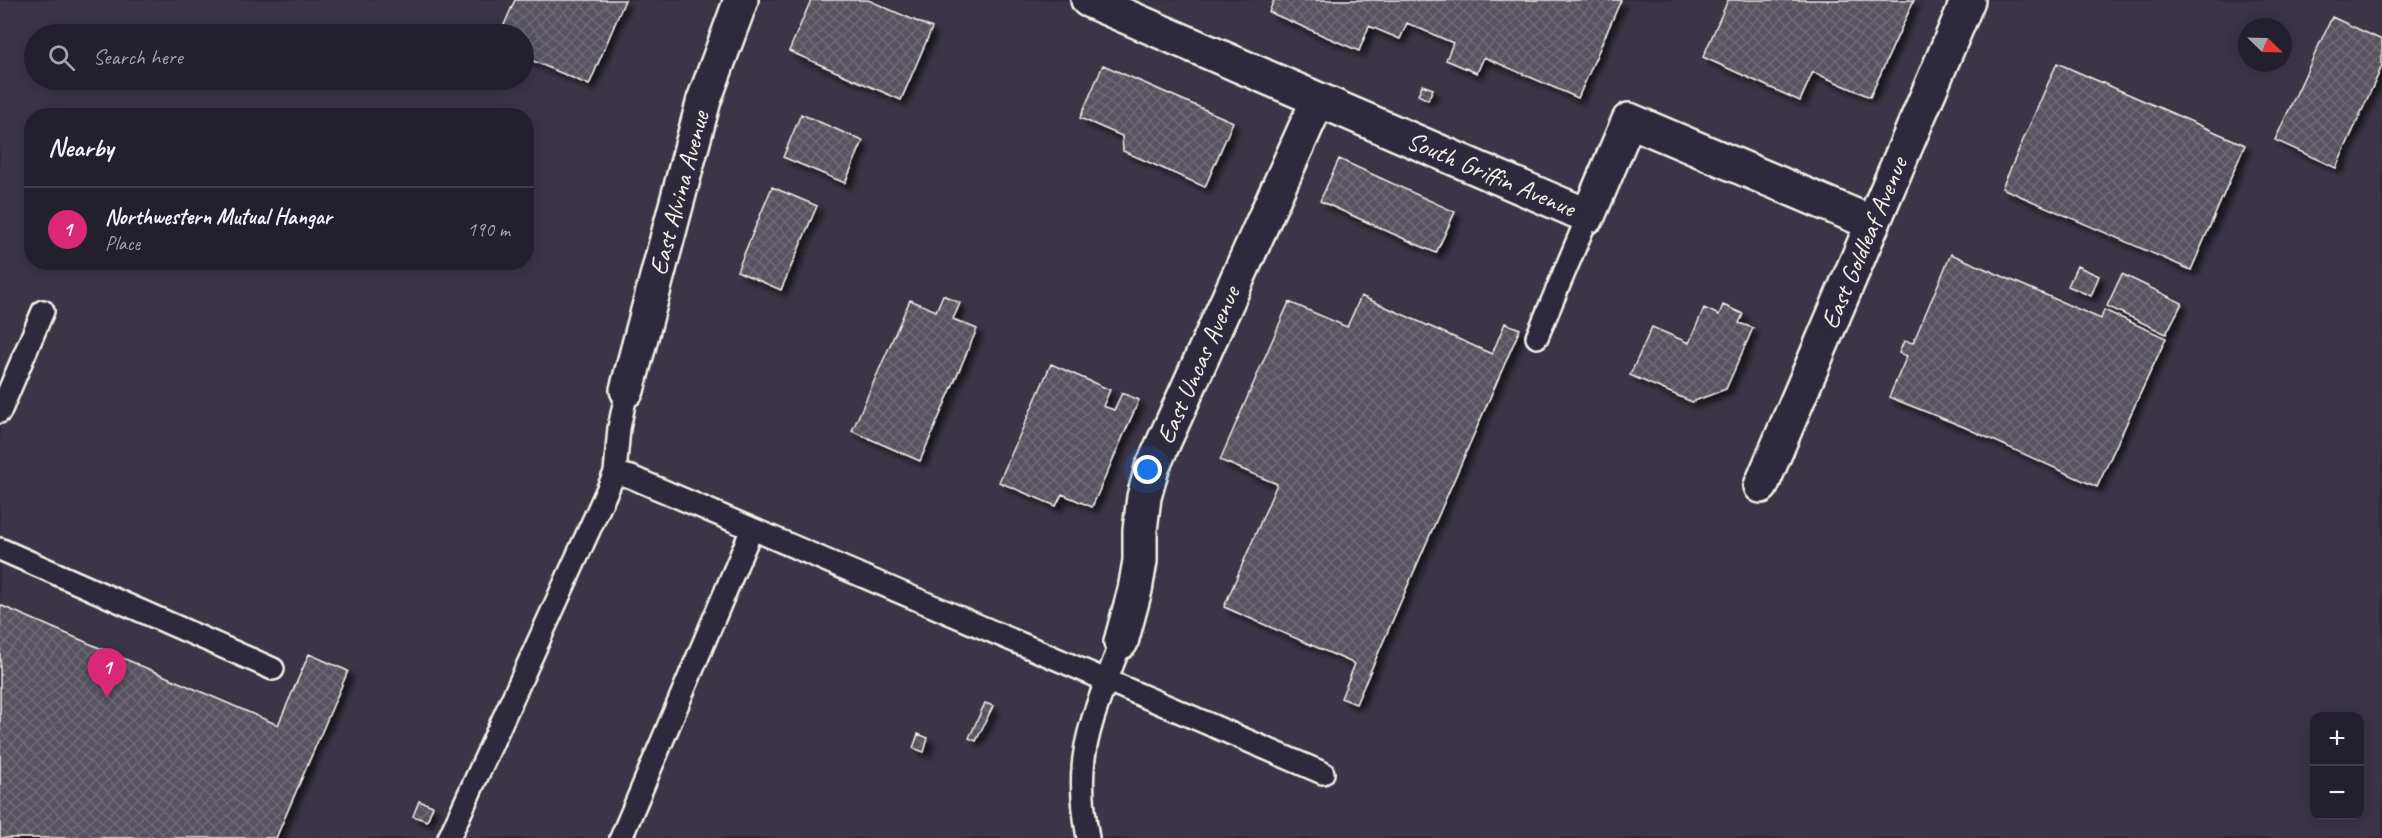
<!DOCTYPE html>
<meta charset="utf-8">
<style>
:root{--surface:#23202e;--page:#2f2d3a;--text:#f1f3f6;--muted:#a3a3aa;--line:#403e4a;--accent:#db2777}
body{margin:0;font-family:Caveat,sans-serif;background:var(--page);color:var(--text)}
.controls{position:absolute;right:18px;bottom:18px;display:grid;overflow:hidden;border-radius:12px;box-shadow:0 3px 15px #0003}
.controls button{width:54px;height:54px;display:grid;place-items:center;padding:0;border:0;border-bottom:2px solid var(--line);background:var(--surface);color:var(--text);font:30px sans-serif}
.compass{position:absolute;left:2238px;top:18px;width:54px;height:54px;border-radius:50%;background:var(--surface);box-shadow:0 3px 15px #0003;rotate:113deg}
.you{position:absolute;left:1148px;top:470px;width:21px;height:21px;margin:-15px;border:4px solid #fff;border-radius:50%;background:#1a73e8;box-shadow:0 0 0 9px #1a73e833}
.badge{display:grid;place-items:center;width:39px;height:39px;border-radius:50%;background:var(--accent);color:#fff;font-size:20px;font-weight:700}
.pin{position:absolute;translate:-50% -50px;filter:drop-shadow(0 2px 3px #0008)}
.pin::after{content:'';position:absolute;top:32px;width:21px;height:18px;background:inherit;clip-path:polygon(0 0,100% 0,50% 100%)}
.list{margin:0;padding:0;list-style:none}
h2{display:flex;justify-content:space-between;align-items:center;height:78px;margin:0;padding:0 24px;font-size:26px}
h2 small{font-size:20px;font-weight:400;color:var(--muted)}
.list li{display:grid;grid-template-columns:39px 1fr auto;gap:18px;align-items:center;box-sizing:border-box;height:84px;padding:0 24px;border-top:2px solid var(--line)}
.list b{display:block;font-size:22px;white-space:nowrap}
.list p{margin:0;font-size:20px;white-space:nowrap;color:var(--muted)}
.list em{font-size:20px;font-style:normal;color:var(--muted)}
.icon{flex:none;width:33px;height:33px;fill:none;stroke:currentColor;stroke-width:2;stroke-linecap:round;stroke-linejoin:round}
.map{position:relative;flex:none;width:2382px;height:838px;overflow:hidden}
.search{position:absolute;background:var(--surface);box-shadow:0 3px 15px #0003;left:24px;top:24px;width:510px;height:66px;display:flex;align-items:center;gap:15px;box-sizing:border-box;padding:0 21px;border-radius:33px;color:var(--muted);font-size:22px}
.panel{position:absolute;background:var(--surface);box-shadow:0 3px 15px #0003;left:24px;top:108px;width:510px;height:162px;border-radius:24px}
.map>svg:first-child{display:block}
.built{fill:#3b3647;fill-rule:evenodd}
.building{fill:url(#building-cross-hatch);stroke:#f4f1e8;stroke-width:1.5;filter:url(#shadow)}
.lines{fill:none;stroke-linecap:round;stroke-linejoin:round}
.lane-casing{stroke:#f4f1e8;stroke-width:26}
.street-casing{stroke:#f4f1e8;stroke-width:38}
.lane{stroke:#2f2a3d;stroke-width:21}
.street{stroke:#2f2a3d;stroke-width:33}
.labels{text-anchor:middle;dominant-baseline:central;stroke-width:4.5;stroke-linejoin:round;paint-order:stroke}
.street-label{font-size:26px;fill:#f4f1e8;stroke:#2f2a3d}
</style>
<div class="map">
<svg width="2382" height="838" viewBox="0 0 2382 838">
<defs>
<pattern id="building-cross-hatch" width="8" height="8" patternUnits="userSpaceOnUse" patternTransform="scale(1.5)"><rect width="8" height="8" fill="#56525f"/><path d="M0 0l8 8M0 8l8-8" fill="none" stroke="#6f6b76"/></pattern>
<filter id="shadow"><feDropShadow dx="5.5" dy="5.5" stdDeviation="3" flood-color="#0009"/></filter>
</defs>
<rect width="100%" height="100%" fill="#2f2a3d"/>
<filter id="ink" filterUnits="userSpaceOnUse"><feTurbulence type="fractalNoise" baseFrequency=".0167" numOctaves="2"/><feDisplacementMap in="SourceGraphic" scale="12" xChannelSelector="R" yChannelSelector="G"/><feConvolveMatrix kernelMatrix="1 2 1 2 8 2 1 2 1" color-interpolation-filters="sRGB"/></filter>
<g filter="url(#ink)">
<path class="built" d="M 0,0 L 2382,0 L 2382,838 L 0,838 ZM 2247,27 L 2283,27 L 2283,63 L 2247,63 ZM 34,34 L 524,34 L 524,80 L 34,80 ZM 32,116 L 526,116 L 526,262 L 32,262 ZM 2314,716 L 2360,716 L 2360,816 L 2314,816 Z"/>
<path class="building" d="M 515,0 L 625,0 L 589,85 L 524,57 L 524,34 L 500,34 Z
M 811,0 L 868,0 L 932,28 L 901,100 L 789,51 Z
M 1274,0 L 1621,0 L 1578,98 L 1484,57 L 1477,73 L 1446,60 L 1453,43 L 1407,23 L 1400,39 L 1369,26 L 1359,51 L 1269,12 Z
M 1728,0 L 1914,0 L 1870,97 L 1813,72 L 1800,101 L 1703,57 Z
M 2332,17 L 2382,40 L 2382,66 L 2336,168 L 2275,140 Z
M 2057,63 L 2245,145 L 2191,270 L 2002,188 Z
M 1103,65 L 1233,122 L 1205,187 L 1123,151 L 1122,136 L 1080,118 Z
M 1422,85 L 1433,89 L 1428,100 L 1418,95 Z
M 801,114 L 863,141 L 845,183 L 783,157 Z
M 1339,159 L 1455,212 L 1436,253 L 1320,201 Z
M 772,187 L 817,206 L 781,290 L 737,271 Z
M 1951,254 L 2101,319 L 2104,310 L 2166,338 L 2097,487 L 1964,427 L 1889,397 L 1907,356 L 1899,353 L 1904,341 L 1913,343 Z
M 2077,266 L 2099,276 L 2091,296 L 2068,286 Z
M 2122,274 L 2182,303 L 2166,334 L 2107,306 Z
M 943,295 L 960,303 L 953,319 L 977,329 L 920,461 L 852,431 L 910,300 L 936,311 Z
M 1361,296 L 1492,354 L 1505,323 L 1520,329 L 1356,704 L 1341,698 L 1355,664 L 1224,607 L 1277,484 L 1220,460 L 1289,302 L 1347,327 Z
M 1723,305 L 1743,314 L 1739,323 L 1753,328 L 1726,389 L 1692,402 L 1630,375 L 1652,327 L 1689,343 L 1704,308 L 1719,315 Z
M 1051,364 L 1110,390 L 1103,406 L 1114,410 L 1122,393 L 1139,400 L 1092,507 L 1062,494 L 1056,506 L 999,482 Z
M 0,605 L 278,725 L 309,654 L 348,671 L 276,838 L 0,838 Z
M 985,703 L 993,706 L 976,741 L 969,738 Z
M 918,734 L 928,738 L 924,752 L 913,748 Z
M 419,801 L 433,806 L 427,821 L 413,816 Z"/>
<g class="lines">
<defs>
<path id="lane" d="M 1537,337 L 1588,216
M 0,412 L 43,311
M 615,473 L 631,477 L 1323,773
M 0,549 L 273,669
M 449,838 L 615,473 L 619,428 L 627,390
M 621,838 L 752,529
M 1088,838 C 1084,815 1081,793 1083,769 C 1085,728 1107,681 1121,642"/>
<path id="street" d="M 1088,0 L 1588,216 L 1629,120 L 1872,223
M 627,390 L 704,100 L 741,0
M 1761,486 L 1968,0
M 1121,642 L 1135,590 L 1140,561 L 1140,530 L 1144,497 L 1152,468 L 1318,100"/>
</defs>
<use href="#lane" class="lane-casing"/>
<use href="#street" class="street-casing"/>
<use href="#lane" class="lane"/>
<use href="#street" class="street"/>
</g>
</g>
<g class="labels">
<g class="street-label">
<text transform="translate(1491 174) rotate(23)">South Griffin Avenue</text>
<text transform="translate(679 193) rotate(-75)">East Alvina Avenue</text>
<text transform="translate(1864 243) rotate(-67)">East Goldleaf Avenue</text>
<text transform="translate(1198 365) rotate(-66)">East Uncas Avenue</text>
</g>
</g>
</svg>
<div class="controls">
<button>+</button>
<button>−</button>
</div>
<svg class="compass" viewBox="-18 -18 36 36"><path d="M0-13l5 13h-10z" fill="#e53935"/><path d="M0 13l5-13h-10z" fill="#a3a3aa"/></svg>
<div class="you"></div>
<div class="pin badge" style="left:107px;top:698px">1</div>
<div class="search"><svg class="icon" aria-label="search" viewBox="0 0 24 24"><circle cx="10" cy="10" r="6"/><path d="M15 15l6 6"/></svg>Search here</div>
<section class="panel">
<h2>Nearby<small></small></h2>
<ul class="list">
<li><span class="badge">1</span><div><b>Northwestern Mutual Hangar</b><p>Place</p></div><em>190 m</em></li>
</ul>
</section>
</div>
